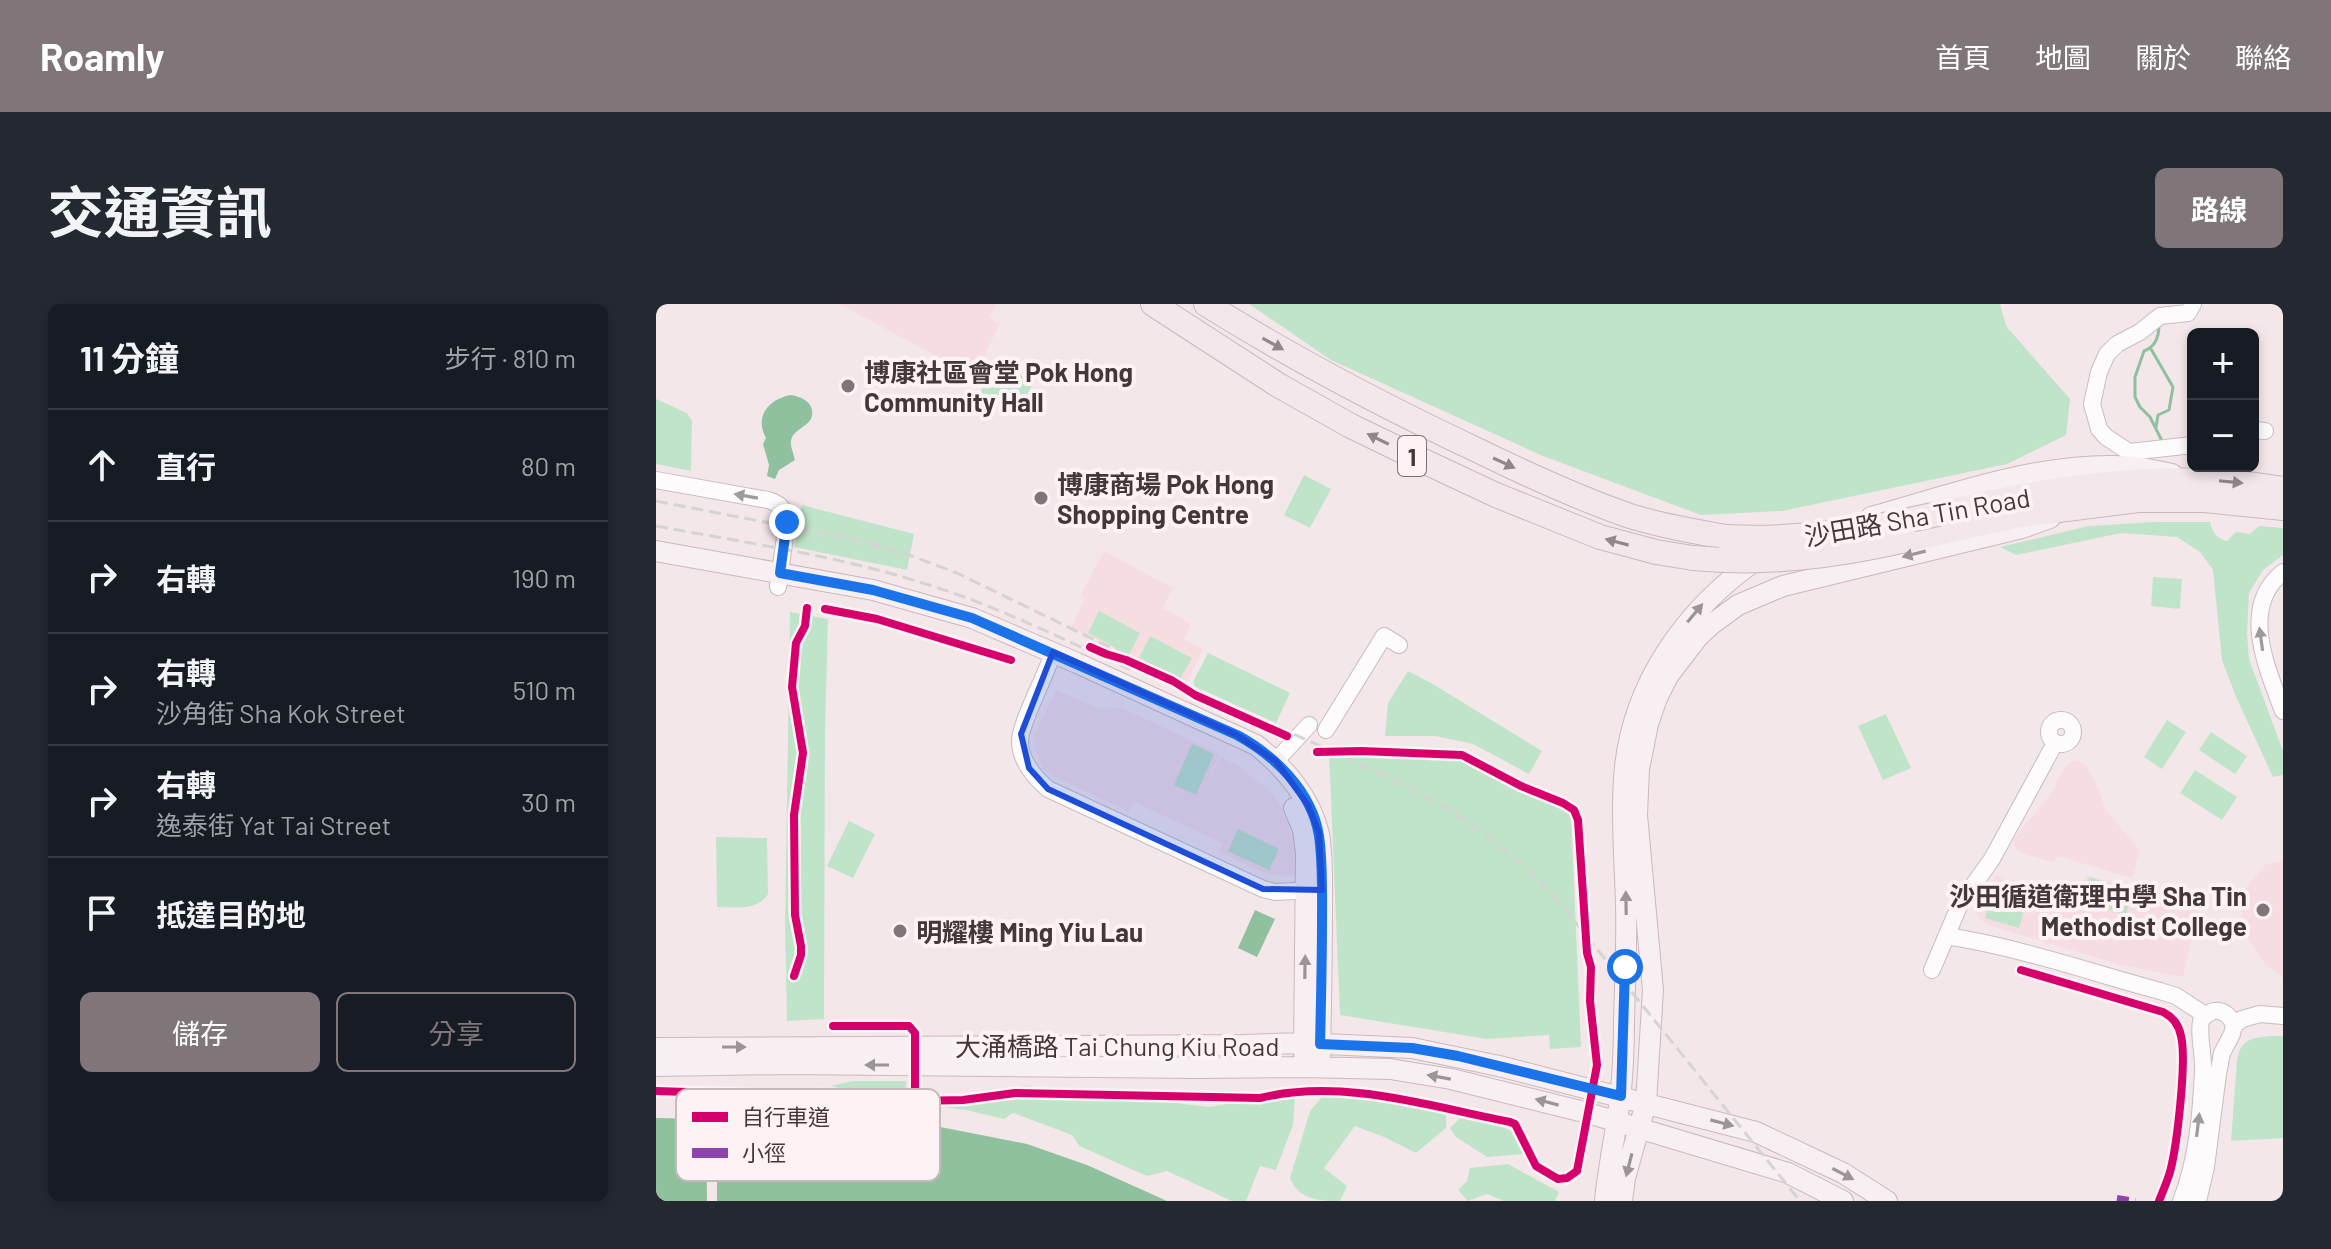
<!DOCTYPE html>
<html lang="zh-TW">
<meta charset="utf-8">
<style>
:root{--surface:#171b24;--page:#242831;--text:#f1f3f6;--muted:#9ea1a6;--line:#363941;--accent:#807578}
body{margin:0;font-family:Barlow,"Noto Sans TC",sans-serif;background:var(--page);color:var(--text)}
.controls{position:absolute;right:24px;top:24px;display:grid;overflow:hidden;border-radius:12px;box-shadow:0 4px 12px #0003}
.controls button{width:72px;height:72px;display:grid;place-items:center;padding:0;border:0;border-bottom:2px solid var(--line);background:var(--surface);color:var(--text);font:40px sans-serif}
.stop{position:absolute;width:24px;height:24px;margin:-18px;border:6px solid #1a73e8;border-radius:50%;background:#fff}
.stop.end{background:#1a73e8;border-color:#fff;box-shadow:0 2px 8px #0008}
.list{margin:0;padding:0;list-style:none}
h2{display:flex;justify-content:space-between;align-items:center;height:104px;margin:0;padding:0 32px;font-size:34px}
h2 small{font-size:26px;font-weight:400;color:var(--muted)}
.list li{display:grid;grid-template-columns:52px 1fr auto;gap:24px;align-items:center;box-sizing:border-box;height:112px;padding:0 32px;border-top:2px solid var(--line)}
.list b{display:block;font-size:30px;white-space:nowrap}
.list p{margin:0;font-size:26px;white-space:nowrap;color:var(--muted)}
.list em{font-size:26px;font-style:normal;color:var(--muted)}
.actions{display:flex;gap:16px;padding:24px 32px}
.actions a{flex:1;padding:18px 0;border:2px solid var(--accent);border-radius:12px;text-align:center;font-size:28px;color:var(--accent)}
.actions .main{background:var(--accent);color:#fff}
.icon{flex:none;width:44px;height:44px;fill:none;stroke:currentColor;stroke-width:2;stroke-linecap:round;stroke-linejoin:round}
.map{position:relative;flex:none;width:1627px;height:897px;overflow:hidden;border-radius:12px}
header{display:flex;align-items:center;gap:48px;box-sizing:border-box;height:112px;padding:0 40px;background:var(--accent);color:#fff}
header strong{font-size:38px}
nav{display:flex;gap:44px;margin-inline-start:auto;font-size:28px}
.intro{display:flex;align-items:center;justify-content:space-between;box-sizing:border-box;height:192px;padding:0 48px}
h1{margin:0;font-size:56px}
.button{padding:20px 36px;border-radius:12px;background:var(--accent);color:#fff;font-size:28px;font-weight:700}
main{display:flex;gap:48px;padding:0 48px}
aside{flex:1;background:var(--surface);border-radius:12px;box-shadow:0 4px 12px #0003}
.map>svg:first-child{display:block}
.built{fill:#f6dde2}
.green{fill:#c0e4c9}
.water{fill:#90c19f}
.pier{fill:#f4e7ea}
.lines{fill:none;stroke-linecap:round;stroke-linejoin:round}
.stream{stroke:#90c19f;stroke-width:3}
.minor-casing{stroke:#c8bdc0;stroke-width:18}
.major-casing{stroke:#cab9bd;stroke-width:22}
.highway-casing{stroke:#cab9bd;stroke-width:26}
.minor{stroke:#fdfbfc;stroke-width:16}
.major{stroke:#f7eff1;stroke-width:20}
.highway{stroke:#f2e7ea;stroke-width:24}
.rail{stroke:#d6d3d3;stroke-width:3;stroke-dasharray:12 6;stroke-linecap:butt}
.highway-bridge-casing{stroke:#cab9bd;stroke-width:26;stroke-linecap:butt}
.highway-bridge{stroke:#f2e7ea;stroke-width:24}
.quiet{stroke:#8e44ad;stroke-width:6;stroke-dasharray:12 6;stroke-linecap:butt}
.cycleway-casing{stroke:#fdf2f4;stroke-width:13}
.cycleway{stroke:#d6006c;stroke-width:8}
.oneway{fill:#918789}
.oneway2{fill:#a09a9b}
.oneway3{fill:#9c9496}
.route{stroke:#1a73e8;stroke-width:10}
.marked{fill:#1d4ed8;fill-opacity:0.2;stroke:#1d4ed8;stroke-width:6;stroke-linejoin:round}
.poi-dot{fill:#807578;stroke:#fdf2f4;stroke-width:3}
.labels{text-anchor:middle;dominant-baseline:central;stroke-width:8;stroke-linejoin:round;paint-order:stroke}
.shield{fill:#fdf2f4;stroke:#7a7072;stroke-width:2}
.shield-label{font-size:24px;font-weight:bold;fill:#42383a}
.poi-label{font-size:26px;font-weight:bold;fill:#42383a;stroke:#fdf2f4;text-anchor:start}
.street-label{font-size:26px;fill:#42383a;stroke:#fdf2f4}
.key{fill:#fdf2f4;stroke:#c5babc;stroke-width:2}
.key-label{font-size:22px;fill:#42383a}
</style>
<header>
<strong>Roamly</strong>
<nav><a>首頁</a><a>地圖</a><a>關於</a><a>聯絡</a></nav>
</header>
<div class="intro"><h1>交通資訊</h1><a class="button">路線</a></div>
<main>
<aside>
<h2>11 分鐘<small>步行 · 810 m</small></h2>
<ul class="list">
<li><svg class="icon" aria-label="ahead" viewBox="0 0 24 24"><path d="M12 20V5M6 11l6-6 6 6"/></svg><div><b>直行</b></div><em>80 m</em></li>
<li><svg class="icon" aria-label="right" viewBox="0 0 24 24"><path d="M7 20v-9h11M14 6l5 5-5 5"/></svg><div><b>右轉</b></div><em>190 m</em></li>
<li><svg class="icon" aria-label="right" viewBox="0 0 24 24"><path d="M7 20v-9h11M14 6l5 5-5 5"/></svg><div><b>右轉</b><p>沙角街 Sha Kok Street</p></div><em>510 m</em></li>
<li><svg class="icon" aria-label="right" viewBox="0 0 24 24"><path d="M7 20v-9h11M14 6l5 5-5 5"/></svg><div><b>右轉</b><p>逸泰街 Yat Tai Street</p></div><em>30 m</em></li>
<li><svg class="icon" aria-label="arrive" viewBox="0 0 24 24"><path d="M6 21V4h12l-3 4 3 4H6"/></svg><div><b>抵達目的地</b></div></li>
</ul>
<div class="actions"><a class="main">儲存</a><a>分享</a></div>
</aside>
<div class="map">
<svg width="1627" height="897" viewBox="0 0 1627 897">
<rect width="100%" height="100%" fill="#f4e7ea"/>
<path class="built" d="M 183,0 L 341,0 L 333,14 L 344,20 L 326,56 L 314,64 L 303,64 Z
M 448,247 L 517,284 L 507,304 L 535,320 L 528,335 L 547,345 L 531,379 L 415,324 L 429,294 L 425,291 Z
M 400,386 L 444,405 L 466,404 L 564,450 L 547,486 L 565,452 L 585,464 L 616,489 L 626,505 L 639,544 L 638,569 L 634,572 L 611,570 L 564,548 L 567,539 L 478,498 L 473,508 L 395,471 L 387,465 L 378,443 L 379,430 Z
M 1421,456 L 1431,463 L 1437,472 L 1450,506 L 1484,547 L 1476,574 L 1401,552 L 1398,559 L 1363,548 L 1358,541 L 1358,535 L 1396,488 L 1406,467 L 1413,459 Z
M 1627,557 L 1627,674 L 1610,661 L 1585,625 L 1587,587 L 1610,560 Z
M 1341,571 L 1362,586 L 1411,598 L 1423,595 L 1430,571 L 1543,604 L 1527,673 L 1465,661 L 1335,622 L 1326,617 L 1320,609 L 1319,600 Z"/>
<path class="green" d="M 593,0 L 1344,0 L 1350,22 L 1414,95 L 1410,131 L 1351,160 L 1126,207 L 1045,211 L 887,152 L 675,56 Z
M 340,58 L 378,78 L 362,109 L 324,89 Z
M 0,95 L 31,109 L 36,117 L 35,167 L 0,160 Z
M 648,171 L 675,185 L 654,224 L 628,211 Z
M 146,201 L 258,230 L 251,266 L 138,243 Z
M 1497,218 L 1554,218 C 1556,228 1561,235 1571,237 L 1580,228 L 1594,230 L 1603,222 L 1627,224 L 1627,251 L 1607,266 L 1593,289 L 1591,329 L 1593,355 L 1627,447 L 1627,471 L 1617,473 L 1581,395 L 1566,356 L 1557,266 L 1544,248 L 1521,233 L 1465,229 L 1360,251 L 1344,243 L 1433,222 Z
M 1497,273 L 1526,275 L 1524,305 L 1495,302 Z
M 443,307 L 484,329 L 473,351 L 432,329 Z
M 134,308 L 172,315 L 169,429 L 168,715 L 131,717 L 129,620 Z
M 494,332 L 536,354 L 524,375 L 483,354 Z
M 552,349 L 634,389 L 620,419 L 538,382 L 538,376 Z
M 752,367 L 775,379 L 886,447 L 873,470 L 817,440 L 779,432 L 729,432 L 732,399 Z
M 1230,410 L 1255,464 L 1227,476 L 1202,422 Z
M 1511,416 L 1530,428 L 1506,465 L 1488,453 Z
M 1555,428 L 1591,452 L 1579,470 L 1543,446 Z
M 536,440 L 558,450 L 540,491 L 518,481 Z
M 767,446 C 807,452 838,471 873,490 L 875,487 L 915,508 L 925,743 L 894,745 L 893,731 L 831,735 L 684,711 L 673,448 Z
M 1539,466 L 1581,493 L 1566,516 L 1524,489 Z
M 193,517 L 219,530 L 197,574 L 171,562 Z
M 582,525 L 623,545 L 613,566 L 572,547 Z
M 60,533 L 111,534 L 112,590 C 101,607 80,603 61,603 Z
M 1433,573 L 1477,587 L 1470,611 L 1426,597 Z
M 1335,592 L 1369,602 L 1363,624 L 1329,614 Z
M 1616,732 L 1627,732 L 1627,834 L 1575,837 L 1581,756 C 1585,734 1597,734 1616,732 Z
M 197,777 L 250,777 L 250,788 L 245,793 L 209,791 L 175,782 Z
M 368,782 L 554,803 L 577,799 L 607,799 L 639,791 L 637,821 L 620,866 L 604,862 L 590,897 L 576,897 L 511,867 L 491,872 L 423,842 L 416,831 L 357,809 L 348,815 L 310,806 L 264,800 L 271,790 L 337,790 Z
M 667,792 L 711,792 L 790,808 L 790,824 L 760,849 L 728,833 L 699,822 L 668,864 L 691,882 L 684,897 C 663,897 643,896 634,874 L 654,807 Z
M 806,812 L 830,816 L 856,827 L 868,850 L 831,853 L 800,833 L 794,824 Z
M 852,860 L 903,888 L 899,897 L 848,897 L 831,890 L 812,897 L 802,886 L 811,877 L 814,864 Z"/>
<path class="water" d="M 135,91 C 144,93 154,96 156,106 C 159,123 137,123 135,137 C 134,142 138,151 139,156 L 123,166 L 119,175 L 111,172 L 113,161 L 107,140 L 110,134 C 98,112 113,95 135,91 Z
M 599,606 L 619,615 L 601,653 L 582,644 Z
M 0,814 L 264,819 L 371,840 L 431,861 L 511,897 L 0,897 Z"/>
<path class="pier" d="M 50,810 L 61,810 L 61,897 L 51,897 Z"/>
<g class="lines">
<path class="stream" d="M 1503,21 C 1503,33 1499,43 1488,47 L 1479,73 L 1479,93 L 1484,103 L 1494,113 L 1506,137
M 1495,45 L 1517,83 L 1513,106 L 1502,111 L 1500,123"/>
<defs>
<path id="minor" d="M 1597,126 L 1609,127
M 1473,148 L 1537,141
M 1478,163 L 1473,148 L 1450,133 L 1443,125 L 1436,100 L 1443,68 L 1451,50 L 1461,40 L 1484,28 L 1504,12 L 1532,9 L 1537,0
M 0,176 L 112,196 C 123,199 130,206 131,218 L 122,283
M 1627,268 C 1583,303 1611,364 1627,407
M 397,348 C 391,370 364,419 364,437 C 364,457 378,473 392,485 L 607,585 L 619,588 L 660,586
M1393 428a12 12 0 1 1 24 0a12 12 0 1 1-24 0Z
M 670,426 L 728,332 L 743,341
M 620,457 L 653,421
M 1290,632 C 1363,643 1433,668 1504,687 L 1520,692 L 1549,711
M 1276,666 L 1304,600 L 1336,555 L 1399,439
M 1525,897 C 1541,857 1545,810 1547,767 C 1548,750 1542,732 1545,717 C 1556,701 1571,705 1578,721
M 1542,897 L 1550,863 L 1562,770 L 1566,749 L 1576,730 L 1578,721 L 1586,715 L 1604,710 L 1627,712"/>
<path id="major" d="M 1215,213 C 1295,191 1377,160 1461,162 C 1480,162 1498,166 1516,170
M 0,247 L 217,286 L 316,314 L 421,359 L 600,441 C 628,463 655,494 663,530 C 667,553 666,580 666,604 C 666,653 665,703 664,752
M 638,504 L 647,526 L 650,549 L 648,750
M 0,744 L 586,741 L 648,739 L 756,744 L 843,762 L 1100,828 L 1187,869 L 1231,897
M 0,762 L 131,760 L 543,764 L 648,763 L 734,765 L 795,775 L 932,809 L 1132,869 L 1187,897
M 949,897 C 952,863 960,829 964,795 C 967,769 968,742 968,716 C 969,678 971,639 970,601 C 969,559 965,516 968,474 C 974,382 1029,305 1103,254
M 966,897 L 969,874 L 990,799 L 997,686 L 981,511 L 983,465 L 992,420 L 1001,394 L 1012,372 L 1042,333 L 1056,320 L 1082,301 L 1127,282 L 1366,224 L 1394,214"/>
<path id="highway" d="M 497,0 L 622,81 L 695,122 L 763,155 L 840,191 L 944,233 L 1000,248 L 1037,254
M 550,0 C 638,55 729,103 823,147 C 872,171 922,194 974,212 C 1005,222 1037,227 1069,233
M 1286,209 C 1404,182 1507,165 1627,185
M 1250,236 L 1363,211 L 1482,196 L 1549,196 L 1627,204"/>
</defs>
<use href="#minor" class="minor-casing"/>
<use href="#major" class="major-casing"/>
<use href="#highway" class="highway-casing"/>
<use href="#minor" class="minor"/>
<use href="#major" class="major"/>
<use href="#highway" class="highway"/>
<path class="rail" d="M 0,197 L 207,237 L 256,252 L 301,269 L 566,398 L 720,467 L 769,492 L 809,516 L 844,542 L 866,560 L 904,599 L 1144,897
M 0,222 C 91,239 184,252 273,281 C 344,303 412,338 480,368"/>
<defs>
<path id="highway-bridge" d="M 1069,233 C 1144,237 1214,225 1286,209
M 1037,254 C 1110,261 1179,252 1250,236"/>
</defs>
<use href="#highway-bridge" class="highway-bridge-casing"/>
<use href="#highway-bridge" class="highway-bridge"/>
<path class="quiet" d="M 1461,894 L 1479,897"/>
<defs>
<path id="cycleway" d="M 169,305 L 221,315 L 355,356
M 434,343 L 450,350 L 470,356 L 517,377 L 539,391 L 631,432
M 1365,666 L 1507,708 C 1517,713 1523,721 1525,732 C 1531,756 1521,842 1514,868 C 1511,878 1507,887 1503,897
M 138,672 L 145,651 L 145,642 L 139,611 L 138,511 L 147,449 L 136,383 L 140,339 L 149,322 L 151,304
M 177,722 L 253,722 L 259,729 L 259,797
M 0,787 L 120,791 L 171,790 L 208,799 L 249,801 L 253,801 L 259,797 L 307,796 L 359,789 L 604,794 C 687,774 772,802 854,818 L 859,820 L 880,862 L 902,875 L 911,874 L 921,867 L 941,761 L 934,697 L 935,663 L 931,649 L 922,516 L 918,506 L 907,499 L 865,482 L 806,451 L 705,447 L 661,448"/>
</defs>
<use href="#cycleway" class="cycleway-casing"/>
<use href="#cycleway" class="cycleway"/>
</g>
<defs><path id="oneway-solid" d="M-6-.8H1V-3.2L6.5 0L1 3.2V.8H-6Z" transform="scale(2)"/></defs>
<g class="oneway">
<use href="#oneway-solid" transform="translate(617 40) rotate(29)"/>
<use href="#oneway-solid" transform="translate(722 135) rotate(-154)"/>
<use href="#oneway-solid" transform="translate(848 159) rotate(25)"/>
<use href="#oneway-solid" transform="translate(1575 178) rotate(6)"/>
<use href="#oneway-solid" transform="translate(961 238) rotate(-165)"/>
</g>
<g class="oneway2">
<use href="#oneway-solid" transform="translate(90 192) rotate(-170)"/>
<use href="#oneway-solid" transform="translate(1605 335) rotate(-98)"/>
<use href="#oneway-solid" transform="translate(1542 821) rotate(-83)"/>
</g>
<g class="oneway3">
<use href="#oneway-solid" transform="translate(1258 250) rotate(166)"/>
<use href="#oneway-solid" transform="translate(1039 309) rotate(-50)"/>
<use href="#oneway-solid" transform="translate(970 599) rotate(-91)"/>
<use href="#oneway-solid" transform="translate(649 663) rotate(-89)"/>
<use href="#oneway-solid" transform="translate(78 743)"/>
<use href="#oneway-solid" transform="translate(221 761) rotate(-180)"/>
<use href="#oneway-solid" transform="translate(783 773) rotate(-170)"/>
<use href="#oneway-solid" transform="translate(891 798) rotate(-165)"/>
<use href="#oneway-solid" transform="translate(1066 819) rotate(15)"/>
<use href="#oneway-solid" transform="translate(973 861) rotate(104)"/>
<use href="#oneway-solid" transform="translate(1187 870) rotate(28)"/>
</g>
<g class="lines">
<path class="route" d="M 131,218 L 124,269 L 217,286 L 316,314 L 581,431 C 618,451 656,487 663,532 C 667,560 666,589 666,618 C 666,658 665,699 664,740 L 756,744 L 802,752 L 965,792 L 969,663"/>
</g>
<path class="marked" d="M 397,348 L 581,431 L 620,457 L 652,501 L 663,529 L 666,586 L 607,585 L 392,485 L 373,464 L 365,430 Z"/>
<g class="poi-dot">
<circle cx="192" cy="82" r="8"/>
<circle cx="385" cy="194" r="8"/>
<circle cx="1607" cy="606" r="8"/>
<circle cx="244" cy="627" r="8"/>
</g>
<g class="labels">
<rect class="shield" x="742" y="132" width="28" height="40" rx="6"/>
<g class="shield-label">
<text x="756" y="152">1</text>
</g>
<g class="poi-label">
<text x="208" y="67">博康社區會堂 Pok Hong<tspan x="208" dy="30">Community Hall</tspan></text>
<text x="401" y="179">博康商場 Pok Hong<tspan x="401" dy="30">Shopping Centre</tspan></text>
<text x="1591" y="591" text-anchor="end">沙田循道衛理中學 Sha Tin<tspan x="1591" dy="30">Methodist College</tspan></text>
<text x="260" y="627">明耀樓 Ming Yiu Lau</text>
</g>
<g class="street-label">
<text transform="translate(1261 212) rotate(-10)">沙田路 Sha Tin Road</text>
<text x="461" y="741">大涌橋路 Tai Chung Kiu Road</text>
</g>
</g>
<rect x="20" y="785" width="264" height="92" rx="12" class="key"/>
<rect x="36" y="808" width="36" height="10" fill="#d6006c"/>
<rect x="36" y="844" width="36" height="10" fill="#8e44ad"/>
<g class="key-label">
<text x="86" y="821">自行車道</text>
<text x="86" y="857">小徑</text>
</g>
</svg>
<div class="controls">
<button>+</button>
<button>−</button>
</div>
<div class="stop" style="left:969px;top:663px"></div>
<div class="stop end" style="left:131px;top:218px"></div>
</div>
</main>
